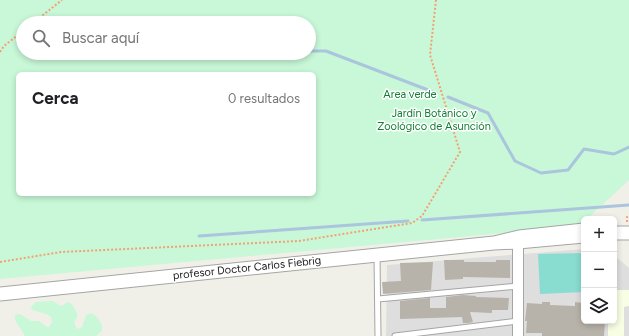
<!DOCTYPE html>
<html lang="es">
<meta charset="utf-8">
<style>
:root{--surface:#fff;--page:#f2f2f2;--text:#202124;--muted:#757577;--line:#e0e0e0}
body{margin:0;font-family:Figtree,sans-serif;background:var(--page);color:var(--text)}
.controls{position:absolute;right:12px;bottom:12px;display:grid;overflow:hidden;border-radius:6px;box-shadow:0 2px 6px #0003}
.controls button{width:36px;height:36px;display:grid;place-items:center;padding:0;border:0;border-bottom:1px solid var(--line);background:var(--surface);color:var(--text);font:20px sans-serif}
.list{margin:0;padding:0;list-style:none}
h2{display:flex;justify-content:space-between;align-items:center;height:52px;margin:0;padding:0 16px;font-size:17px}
h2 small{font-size:13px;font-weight:400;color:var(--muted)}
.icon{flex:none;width:22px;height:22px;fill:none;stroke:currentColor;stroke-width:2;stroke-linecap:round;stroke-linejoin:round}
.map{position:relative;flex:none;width:629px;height:336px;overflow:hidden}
.search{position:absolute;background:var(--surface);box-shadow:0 2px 6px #0003;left:16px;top:16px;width:300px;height:44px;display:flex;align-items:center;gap:10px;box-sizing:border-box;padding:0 14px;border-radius:22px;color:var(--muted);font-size:15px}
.panel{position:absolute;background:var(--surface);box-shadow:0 2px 6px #0003;left:16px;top:72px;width:300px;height:124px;border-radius:6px}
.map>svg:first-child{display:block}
.residential{fill:#dfdede}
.education{fill:#f8fee4}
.park{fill:#c8f8d7;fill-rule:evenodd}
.pitch{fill:#89ddd0}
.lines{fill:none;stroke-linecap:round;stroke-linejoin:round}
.stream{stroke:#aac5dd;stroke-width:3}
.building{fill:#b7b3aa}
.service-casing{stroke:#a5a5a5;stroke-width:7}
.minor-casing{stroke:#a5a5a5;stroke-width:12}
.tertiary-casing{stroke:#a5a5a5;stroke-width:15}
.path{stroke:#f5a074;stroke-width:2;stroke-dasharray:2 2;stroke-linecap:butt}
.service{stroke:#fff;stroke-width:5}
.minor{stroke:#fff;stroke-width:10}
.tertiary{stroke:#fff;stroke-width:13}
.labels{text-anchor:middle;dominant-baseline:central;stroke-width:3;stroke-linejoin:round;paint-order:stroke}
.park-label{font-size:11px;fill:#107e33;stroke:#fff}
.street-label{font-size:11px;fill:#212121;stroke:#fff}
</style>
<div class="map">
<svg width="629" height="336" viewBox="0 0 629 336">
<rect width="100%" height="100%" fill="#f1f0e8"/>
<path class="residential" d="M 584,249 L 584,321 L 614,321 L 614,255 L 629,268 L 629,336 L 386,336 L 387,265 Z"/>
<path class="education" d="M 614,290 L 629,290 L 629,306 L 624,307 L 624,336 L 608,336 L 608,321 L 614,321 Z"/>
<path class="park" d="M 0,0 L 629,0 L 629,180 L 587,219 L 584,219 L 584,222 L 580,226 L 0,279 ZM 23,23 L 309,23 L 309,53 L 23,53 ZM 18,74 L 314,74 L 314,194 L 18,194 Z
M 53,301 L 61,306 L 68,302 L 72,304 L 78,315 L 74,322 L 77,329 L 82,327 L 86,315 L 91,313 C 98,317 103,323 102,331 L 96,336 L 25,336 L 15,320 L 15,315 L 20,314 L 31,321 L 39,321 L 47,327 L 49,327 L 52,322 L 51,317 L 46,314 L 32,310 L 31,307 L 36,302 Z"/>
<path class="pitch" d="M 584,253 L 584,292 L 540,294 L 538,254 Z"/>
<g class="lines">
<path class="stream" d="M 309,51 L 326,51 L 436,93
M 165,53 L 179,53
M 448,97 L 488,113 L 515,161 L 541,173 L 568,170 L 584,149 L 614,154 L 629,147
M 422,220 L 629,205
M 199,236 L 408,221"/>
</g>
<path class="building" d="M 444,260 L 464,260 L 464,262 L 496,262 L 496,260 L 510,260 L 510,278 L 463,277 L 463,279 L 445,280 Z
M 433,262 L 431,290 L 383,294 L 382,282 L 401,281 L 400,263 Z
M 463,295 L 476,296 L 476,297 L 509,298 L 508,310 L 492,310 L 492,313 L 470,312 L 473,322 L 468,323 L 463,323 L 462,317 L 400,319 L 400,301 L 430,298 L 430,308 L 446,308 L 446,297 Z
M 542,302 L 550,302 L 550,305 L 575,306 L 575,302 L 584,303 L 584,321 L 605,321 L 604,336 L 542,336 L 542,333 L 526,333 L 527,321 L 525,321 L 527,303 L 542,304 Z"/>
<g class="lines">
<defs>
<path id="service" d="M 377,255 L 378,336
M 378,299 L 518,286
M 395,336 L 518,321"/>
<path id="minor" d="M 518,242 L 518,336"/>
<path id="tertiary" d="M 584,230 L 519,237 L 494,243 L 518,242 L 584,236
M 614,233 L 629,233
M 0,294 L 494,243"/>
</defs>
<use href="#service" class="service-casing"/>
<use href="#minor" class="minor-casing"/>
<use href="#tertiary" class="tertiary-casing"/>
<path class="path" d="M 33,23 L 62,0
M 0,52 L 4,46 L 23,31
M 627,222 L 627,217 L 629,216
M 0,262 L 61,252 L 299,241 L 412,223 L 422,216 L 460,152 L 430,55 L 436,0"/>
<use href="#service" class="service"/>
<use href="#minor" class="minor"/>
<use href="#tertiary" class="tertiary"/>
</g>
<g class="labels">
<g class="park-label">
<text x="410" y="94">Area verde</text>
<text x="434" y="113">Jardín Botánico y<tspan x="434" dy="13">Zoológico de Asunción</tspan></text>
</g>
<g class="street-label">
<text transform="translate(247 268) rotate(-6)">profesor Doctor Carlos Fiebrig</text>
</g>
</g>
</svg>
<div class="controls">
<button>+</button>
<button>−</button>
<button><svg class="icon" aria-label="layers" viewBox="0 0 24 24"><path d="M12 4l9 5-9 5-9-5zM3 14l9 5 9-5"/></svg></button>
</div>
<div class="search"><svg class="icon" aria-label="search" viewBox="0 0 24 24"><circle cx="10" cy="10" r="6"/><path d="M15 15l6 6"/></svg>Buscar aquí</div>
<section class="panel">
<h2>Cerca<small>0 resultados</small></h2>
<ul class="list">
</ul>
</section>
</div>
